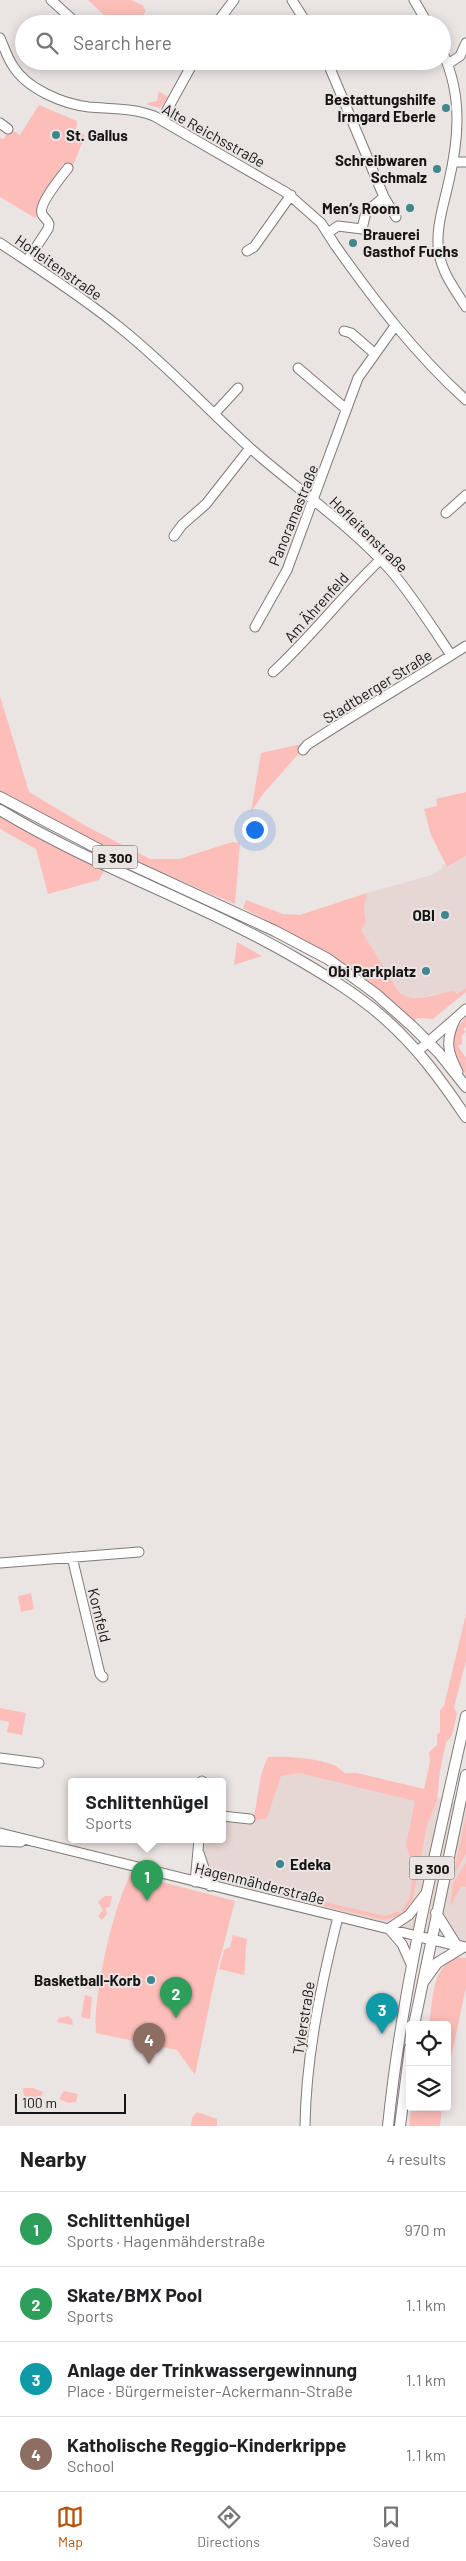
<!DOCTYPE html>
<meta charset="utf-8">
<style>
:root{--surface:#fff;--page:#f2f2f2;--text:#202124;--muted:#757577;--line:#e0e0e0;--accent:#b45309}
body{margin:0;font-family:Barlow,sans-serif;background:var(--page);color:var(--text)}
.controls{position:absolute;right:15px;bottom:15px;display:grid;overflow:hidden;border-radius:5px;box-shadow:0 2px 12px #0003}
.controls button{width:45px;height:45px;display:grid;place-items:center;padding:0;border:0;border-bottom:1px solid var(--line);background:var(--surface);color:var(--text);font:25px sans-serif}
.scale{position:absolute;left:15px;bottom:12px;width:111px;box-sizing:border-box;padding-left:5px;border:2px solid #161414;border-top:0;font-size:14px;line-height:18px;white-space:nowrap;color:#161414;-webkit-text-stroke:4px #eae4e3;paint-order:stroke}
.you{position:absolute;left:254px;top:829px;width:18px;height:18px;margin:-12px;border:4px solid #fff;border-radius:50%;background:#1a73e8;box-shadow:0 0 0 8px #1a73e833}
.badge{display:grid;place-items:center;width:32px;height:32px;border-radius:50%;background:var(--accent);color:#fff;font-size:16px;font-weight:700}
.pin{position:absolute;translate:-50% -41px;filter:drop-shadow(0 1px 2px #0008)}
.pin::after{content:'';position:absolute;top:26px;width:18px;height:15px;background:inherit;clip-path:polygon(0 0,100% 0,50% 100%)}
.popup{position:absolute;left:68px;top:1778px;width:158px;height:65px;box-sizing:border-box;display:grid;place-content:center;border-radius:5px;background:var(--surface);filter:drop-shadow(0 1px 4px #0005);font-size:16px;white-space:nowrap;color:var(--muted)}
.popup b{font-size:19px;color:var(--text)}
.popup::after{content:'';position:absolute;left:50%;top:100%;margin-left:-10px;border:10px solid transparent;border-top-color:var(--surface)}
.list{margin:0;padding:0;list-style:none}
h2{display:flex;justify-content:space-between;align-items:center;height:65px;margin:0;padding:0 20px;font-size:21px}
h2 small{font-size:16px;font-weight:400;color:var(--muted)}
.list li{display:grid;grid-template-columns:32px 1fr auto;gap:15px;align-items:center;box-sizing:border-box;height:75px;padding:0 20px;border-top:1px solid var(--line)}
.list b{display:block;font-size:19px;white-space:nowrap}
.list p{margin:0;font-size:16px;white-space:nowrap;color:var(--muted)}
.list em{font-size:16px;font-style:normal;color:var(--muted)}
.icon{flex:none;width:28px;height:28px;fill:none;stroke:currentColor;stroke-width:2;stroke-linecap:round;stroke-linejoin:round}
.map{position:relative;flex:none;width:466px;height:2126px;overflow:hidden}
.search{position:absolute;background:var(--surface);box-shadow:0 2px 12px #0003;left:15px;right:15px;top:15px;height:55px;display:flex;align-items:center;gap:12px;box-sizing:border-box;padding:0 18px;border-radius:28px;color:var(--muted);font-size:19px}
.sheet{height:365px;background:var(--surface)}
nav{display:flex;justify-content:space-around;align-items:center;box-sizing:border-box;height:70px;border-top:1px solid var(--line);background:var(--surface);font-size:14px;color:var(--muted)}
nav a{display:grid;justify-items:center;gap:2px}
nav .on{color:var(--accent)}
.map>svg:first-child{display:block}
.built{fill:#e6d7d5}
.green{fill:#fdbeb9}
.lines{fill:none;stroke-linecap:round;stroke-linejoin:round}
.minor-casing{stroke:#807b7a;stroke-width:11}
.major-casing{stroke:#807b7a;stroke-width:12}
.minor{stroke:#fff;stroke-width:9}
.major{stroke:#fff;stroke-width:10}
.poi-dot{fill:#3f868d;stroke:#eae4e3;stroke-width:2}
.labels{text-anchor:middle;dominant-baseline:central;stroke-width:4;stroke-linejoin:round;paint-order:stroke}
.shield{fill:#eae4e3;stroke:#565252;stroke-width:1}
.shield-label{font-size:14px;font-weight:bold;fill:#161414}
.poi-label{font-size:15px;font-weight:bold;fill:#161414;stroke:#eae4e3;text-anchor:end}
.street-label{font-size:15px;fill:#161414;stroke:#eae4e3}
</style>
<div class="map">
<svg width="466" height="2126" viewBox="0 0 466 2126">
<rect width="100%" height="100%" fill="#eae4e3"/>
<path class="built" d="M 466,856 L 466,992 L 459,998 L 434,994 L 418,999 L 405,998 L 399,992 L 361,930 L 366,922 L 364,909 L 367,893 L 432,875 L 442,869 L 443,864 L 448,867 Z
M 269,1760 L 460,1803 L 466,1775 L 466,1947 L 196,1882 L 199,1840 L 222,1840 L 222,1816 L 258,1818 Z"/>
<path class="green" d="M 88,0 L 131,0 L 144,6 L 143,8 L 146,10 L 139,24 L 114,24 Z
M 159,91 L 168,97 L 160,108 L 148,105 L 147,103 L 157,101 Z
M 39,105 L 77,121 L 76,129 L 85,136 L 72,168 L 63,163 L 35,218 L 0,197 L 0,138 L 4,139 L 9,128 L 20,135 Z
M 0,696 L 29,792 L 86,826 L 150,859 L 179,859 L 232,842 L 240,843 L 235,904 C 154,870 77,834 0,793 Z
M 297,745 L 301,745 L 302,750 L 263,794 L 251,812 L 261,753 Z
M 466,792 L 466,856 L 447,867 L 431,835 L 424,809 L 437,806 L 436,799 Z
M 0,817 L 104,871 L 99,880 L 48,894 L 36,849 L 0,829 Z
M 367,893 L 364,909 L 366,922 L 361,930 L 399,992 C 413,1005 437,993 454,991 L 457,994 L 466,988 L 466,992 L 433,1019 L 417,1018 L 414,1021 C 364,972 304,940 243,908 L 246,900 L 283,914 L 300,915 Z
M 237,942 L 262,956 L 234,965 Z
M 466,1017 L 466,1027 L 463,1029 L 466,1032 L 462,1035 L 462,1044 L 458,1046 L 466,1058 L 466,1075 C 451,1055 448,1036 466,1017 Z
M 31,1593 L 34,1609 L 21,1612 L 18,1596 Z
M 466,1614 L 466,1661 L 454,1707 L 457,1714 L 452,1735 L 446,1743 L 440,1771 L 437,1801 L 427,1825 L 420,1863 L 411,1860 L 406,1845 L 415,1801 L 299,1773 L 281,1776 L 267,1818 L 257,1820 L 254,1815 C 259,1796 258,1776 268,1757 C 288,1756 317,1758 336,1766 C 338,1767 342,1771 345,1773 L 357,1773 L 424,1789 L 430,1762 L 429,1752 L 437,1745 L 437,1735 L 440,1732 L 440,1710 L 444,1706 Z
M 0,1708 L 26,1713 L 22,1735 L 7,1732 L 9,1722 L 0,1720 Z
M 466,1815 L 466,1854 L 453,1876 Z
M 411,1862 L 413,1862 L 412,1870 L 419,1871 L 412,1901 L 404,1913 L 401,1910 C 414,1900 412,1876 411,1862 Z
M 466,1863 L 466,1887 L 461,1886 L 450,1907 L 453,1883 Z
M 131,1874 L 235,1901 L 215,1978 L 195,2075 L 177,2050 L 96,2033 C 93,1997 113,1906 131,1874 Z
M 267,1889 L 313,1900 L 312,1903 Z
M 105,1896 L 112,1896 L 110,1907 L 105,1908 L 107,1914 L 102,1920 L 98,1916 L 103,1910 L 98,1902 Z
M 316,1900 L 385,1916 L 398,1911 L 402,1915 L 384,1920 L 315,1904 Z
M 233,1935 L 247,1939 C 245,1951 246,1962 244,1975 L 219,1969 L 224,1950 L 230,1947 Z
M 454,1957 L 466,1958 L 466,1987 L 447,2077 L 447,2025 L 429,2025 C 433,2000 431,1972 454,1957 Z
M84 1983a6 6 0 1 1 12 0a6 6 0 1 1-12 0Z
M 85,1995 L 92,1997 L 90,2019 L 81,2017 Z
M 68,2016 L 72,2019 L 73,2025 L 57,2022 L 59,2018 Z
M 23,2088 L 33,2088 L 43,2092 L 40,2099 L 24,2096 Z
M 64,2091 L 78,2094 L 76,2102 L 69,2103 L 59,2099 Z
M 411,2107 L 442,2107 L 440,2126 L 409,2126 Z
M 197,2112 L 217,2119 L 217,2126 L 191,2126 L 192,2118 Z"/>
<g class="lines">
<defs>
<path id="minor" d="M 51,0 L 72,19
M 292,0 L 307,24
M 414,0 L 428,24
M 216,24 L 234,0
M 0,38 C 4,47 7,57 13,66 C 27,89 63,104 89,107 C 111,109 133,108 154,116 L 287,193 L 321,223 L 335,245 C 374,300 415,354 466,400
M 442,51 C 463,95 459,140 448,185 C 443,207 435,231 439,253 C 442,273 456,291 466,307
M 327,61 L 384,197
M 448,64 L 460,56 L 466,43
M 164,122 L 167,110 L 194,61
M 0,123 L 8,129
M 454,162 L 466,162
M 329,232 L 338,226 L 362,229 L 366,212 L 384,197 L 396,217
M 0,243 C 40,270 81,296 118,326 C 165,363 205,407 249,447 C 295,488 352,526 392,572 C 414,598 432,627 451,655
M 247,251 L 254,247 L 291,195
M 27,261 L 48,229 L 49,224 C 48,220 44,218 42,214 C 38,204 62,176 68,168
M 344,331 L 351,333 L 374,353
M 298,368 L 346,409
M 214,414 L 238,388
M 446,513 L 466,495
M 174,536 L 182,525 L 206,504 L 250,448
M 255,627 L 287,570 L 358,378 L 395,326
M 273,672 C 311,637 342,596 380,560
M 303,750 L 307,745 C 359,711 413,680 466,646
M 456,1018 C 445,1040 447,1051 458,1072
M 418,1051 L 466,1009
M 72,1557 L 100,1674 L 103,1677
M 0,1563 L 139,1552
M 0,1758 L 39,1763
M 202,1782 L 202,1781
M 222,1816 L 250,1819
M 0,1833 L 417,1936
M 0,1841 L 21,1842
M 199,1853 L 210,1886
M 195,1882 L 199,1840
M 388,1929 L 409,1915 L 426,1893
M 389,1929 L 402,1944 L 411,1964
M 305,2126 C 306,2056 321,1985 338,1917"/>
<path id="major" d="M 0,797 L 108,854 L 275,931 L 328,959 L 376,994 L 413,1027 L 439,1053 L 466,1087
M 0,810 C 94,867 199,902 294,957 C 325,975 357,994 384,1018 C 417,1047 442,1081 466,1117
M 436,1913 L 456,1945
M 425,1938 L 464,1947
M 424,1981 L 437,1963 L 463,1947
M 414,2025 L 466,1775
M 388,2126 C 402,1987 436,1852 466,1716
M 400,2126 L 410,2048"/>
</defs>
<use href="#minor" class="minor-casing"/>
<use href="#major" class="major-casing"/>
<use href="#minor" class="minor"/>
<use href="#major" class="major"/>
</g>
<g class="poi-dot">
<circle cx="446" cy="108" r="5"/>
<circle cx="56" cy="135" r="5"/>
<circle cx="437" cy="169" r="5"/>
<circle cx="410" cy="208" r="5"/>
<circle cx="353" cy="243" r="5"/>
<circle cx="445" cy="915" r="5"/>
<circle cx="426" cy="971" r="5"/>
<circle cx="280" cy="1864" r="5"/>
<circle cx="151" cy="1980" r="5"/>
</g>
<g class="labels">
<g class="shield">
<rect x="92.5" y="845.5" width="45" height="23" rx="4"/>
<rect x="409.5" y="1856.5" width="45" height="23" rx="4"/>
</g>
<g class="shield-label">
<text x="115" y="857">B 300</text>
<text x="432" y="1868">B 300</text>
</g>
<g class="poi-label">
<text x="436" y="99">Bestattungshilfe<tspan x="436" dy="17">Irmgard Eberle</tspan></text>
<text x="66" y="135" text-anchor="start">St. Gallus</text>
<text x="427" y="160">Schreibwaren<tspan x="427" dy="17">Schmalz</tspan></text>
<text x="400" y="208">Men‘s Room</text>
<text x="363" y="234" text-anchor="start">Brauerei<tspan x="363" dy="17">Gasthof Fuchs</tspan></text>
<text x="435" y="915">OBI</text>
<text x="416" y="971">Obi Parkplatz</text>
<text x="290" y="1864" text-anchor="start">Edeka</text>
<text x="141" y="1980">Basketball-Korb</text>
</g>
<g class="street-label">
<text transform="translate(214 135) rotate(29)">Alte Reichsstraße</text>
<text transform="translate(59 267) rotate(35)">Hofleitenstraße</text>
<text transform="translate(293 515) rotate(-68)">Panoramastraße</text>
<text transform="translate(369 534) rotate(44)">Hofleitenstraße</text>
<text transform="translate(316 607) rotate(-48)">Am Ährenfeld</text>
<text transform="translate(377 686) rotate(-32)">Stadtberger Straße</text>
<text transform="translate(100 1615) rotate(76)">Kornfeld</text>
<text transform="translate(260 1883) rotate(14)">Hagenmähderstraße</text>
<text transform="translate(303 2018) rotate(-81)">Tylerstraße</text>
</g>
</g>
</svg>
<div class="controls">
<button><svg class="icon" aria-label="locate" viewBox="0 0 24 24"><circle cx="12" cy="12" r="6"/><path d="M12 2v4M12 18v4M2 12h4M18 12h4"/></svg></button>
<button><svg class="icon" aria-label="layers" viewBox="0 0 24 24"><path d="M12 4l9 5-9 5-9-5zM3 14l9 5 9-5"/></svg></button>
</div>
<div class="scale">100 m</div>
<div class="you"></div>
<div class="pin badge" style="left:147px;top:1901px;background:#2e9e5b">1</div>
<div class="popup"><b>Schlittenhügel</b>Sports</div>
<div class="pin badge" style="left:176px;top:2018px;background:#2e9e5b">2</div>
<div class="pin badge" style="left:382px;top:2034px;background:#0f9aa8">3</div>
<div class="pin badge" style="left:149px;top:2064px;background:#8d6e63">4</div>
<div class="search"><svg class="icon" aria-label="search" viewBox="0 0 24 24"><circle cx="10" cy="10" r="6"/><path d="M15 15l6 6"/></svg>Search here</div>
</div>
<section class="sheet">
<h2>Nearby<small>4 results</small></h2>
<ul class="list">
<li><span class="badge" style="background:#2e9e5b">1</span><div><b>Schlittenhügel</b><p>Sports · Hagenmähderstraße</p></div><em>970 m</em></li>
<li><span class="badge" style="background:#2e9e5b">2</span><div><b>Skate/BMX Pool</b><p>Sports</p></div><em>1.1 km</em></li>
<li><span class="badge" style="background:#0f9aa8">3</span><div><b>Anlage der Trinkwassergewinnung</b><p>Place · Bürgermeister-Ackermann-Straße</p></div><em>1.1 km</em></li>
<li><span class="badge" style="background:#8d6e63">4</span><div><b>Katholische Reggio-Kinderkrippe</b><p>School</p></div><em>1.1 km</em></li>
</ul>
</section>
<nav>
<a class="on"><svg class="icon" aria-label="map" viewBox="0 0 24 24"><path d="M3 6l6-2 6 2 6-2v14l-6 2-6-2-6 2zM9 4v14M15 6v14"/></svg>Map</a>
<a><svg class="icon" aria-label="directions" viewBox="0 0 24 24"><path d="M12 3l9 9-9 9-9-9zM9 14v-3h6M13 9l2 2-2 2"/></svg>Directions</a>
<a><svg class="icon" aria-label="saved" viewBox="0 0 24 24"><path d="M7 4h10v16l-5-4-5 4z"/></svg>Saved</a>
</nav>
